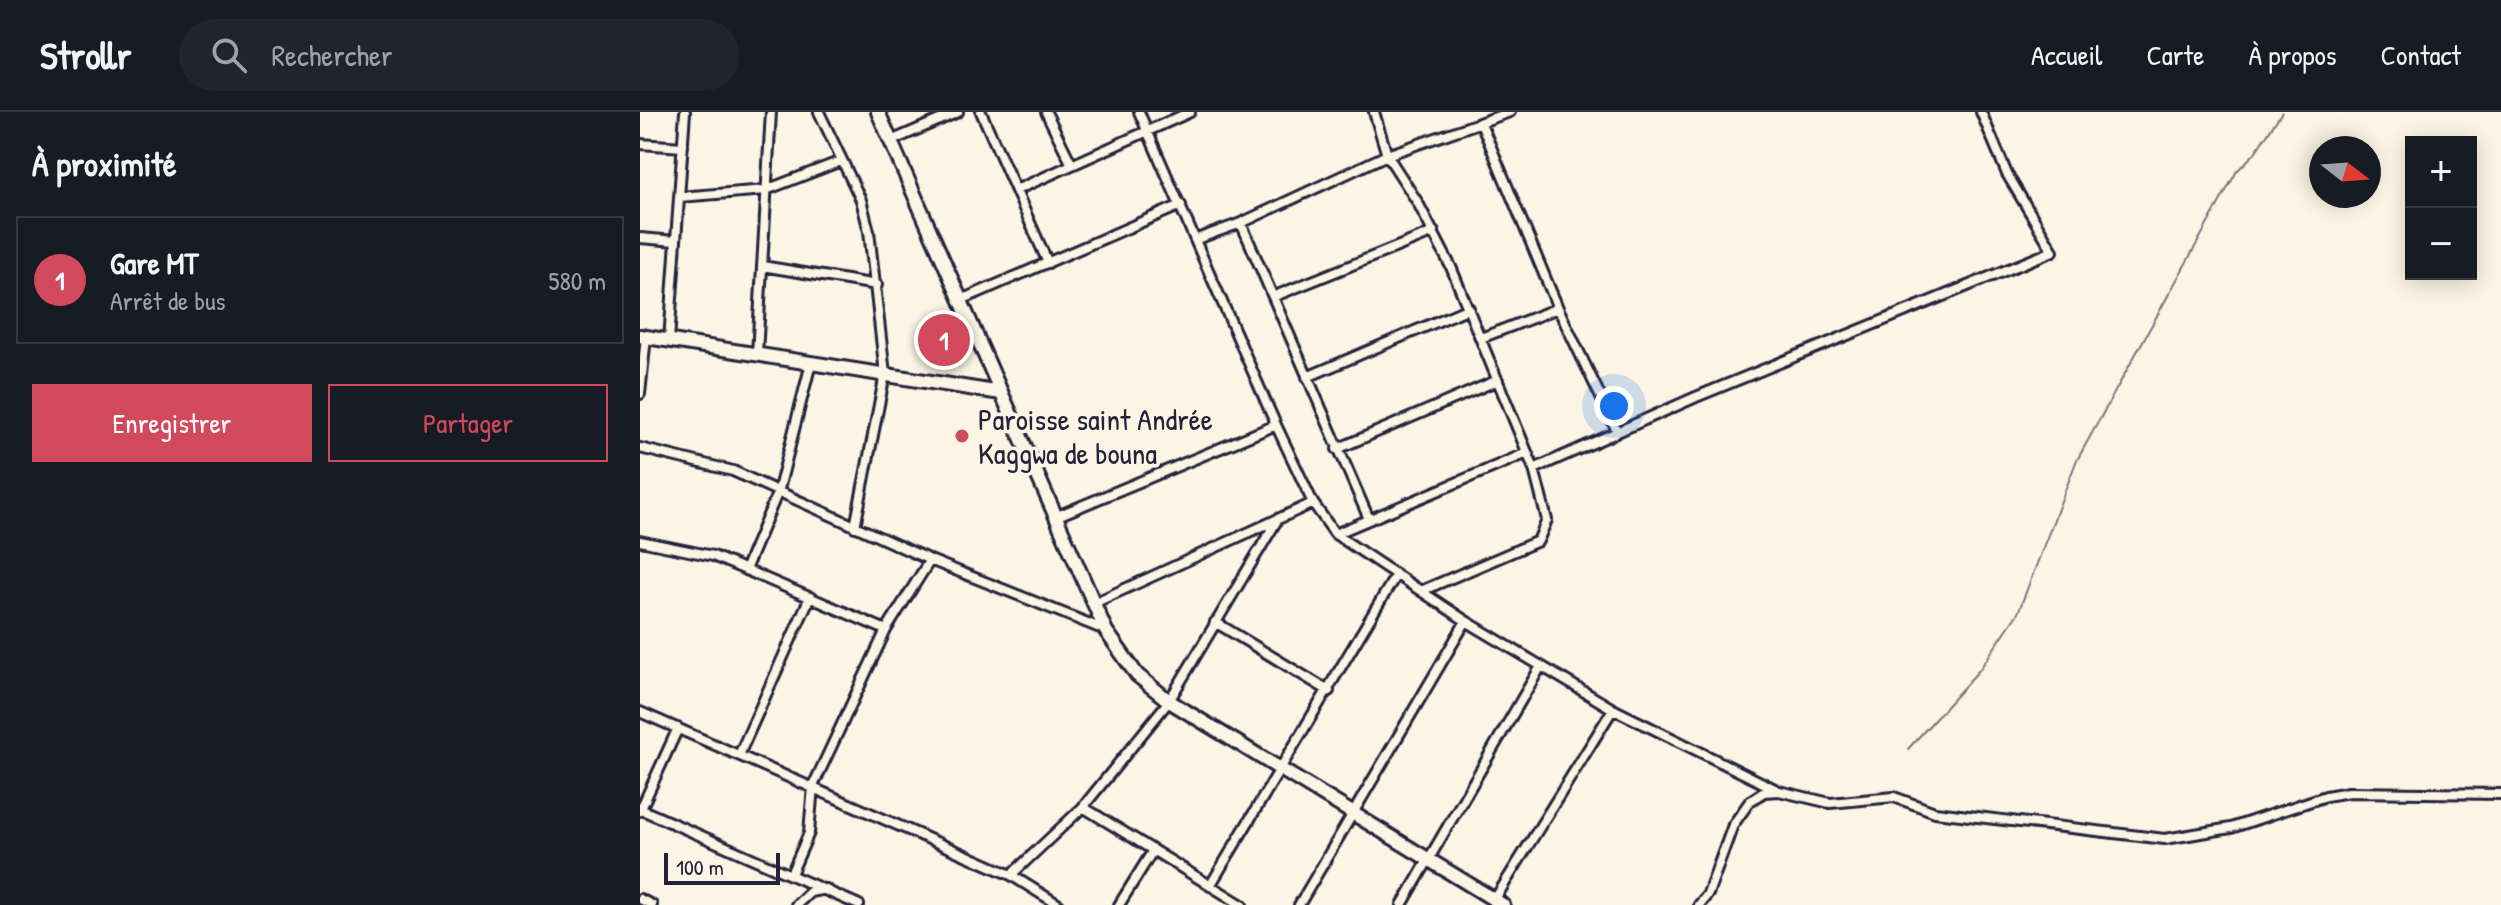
<!DOCTYPE html>
<html lang="fr">
<meta charset="utf-8">
<style>
:root{--surface:#171b24;--page:#20242c;--text:#f1f3f6;--muted:#9ea1a6;--line:#363941;--accent:#d1495b}
body{margin:0;font-family:"Patrick Hand",sans-serif;background:var(--page);color:var(--text)}
.controls{position:absolute;right:24px;top:24px;display:grid;overflow:hidden;border-radius:0px;box-shadow:0 4px 20px #0003}
.controls button{width:72px;height:72px;display:grid;place-items:center;padding:0;border:0;border-bottom:2px solid var(--line);background:var(--surface);color:var(--text);font:40px sans-serif}
.compass{position:absolute;left:1669px;top:24px;width:72px;height:72px;border-radius:50%;background:var(--surface);box-shadow:0 4px 20px #0003;rotate:107deg}
.scale{position:absolute;left:24px;bottom:20px;width:116px;box-sizing:border-box;padding-left:8px;border:4px solid #22223b;border-top:0;font-size:22px;line-height:28px;white-space:nowrap;color:#22223b;-webkit-text-stroke:6px #fcf5e5;paint-order:stroke}
.you{position:absolute;left:974px;top:294px;width:28px;height:28px;margin:-20px;border:6px solid #fff;border-radius:50%;background:#1a73e8;box-shadow:0 0 0 12px #1a73e833}
.badge{display:grid;place-items:center;width:52px;height:52px;border-radius:50%;background:var(--accent);color:#fff;font-size:26px;font-weight:700}
.pin{position:absolute;translate:-50% -50%;border:4px solid #fff;box-shadow:0 2px 8px #0006}
.list{margin:0;padding:0;list-style:none}
h2{display:flex;justify-content:space-between;align-items:center;height:104px;margin:0;padding:0 32px;font-size:34px}
h2 small{font-size:26px;font-weight:400;color:var(--muted)}
.list li{display:grid;grid-template-columns:52px 1fr auto;gap:24px;align-items:center;box-sizing:border-box;height:128px;margin:0 16px 16px;padding:0 16px;border:2px solid var(--line);border-radius:0px}
.list b{display:block;font-size:30px;white-space:nowrap}
.list p{margin:0;font-size:26px;white-space:nowrap;color:var(--muted)}
.list em{font-size:26px;font-style:normal;color:var(--muted)}
.actions{display:flex;gap:16px;padding:24px 32px}
.actions a{flex:1;padding:18px 0;border:2px solid var(--accent);border-radius:0px;text-align:center;font-size:28px;color:var(--accent)}
.actions .main{background:var(--accent);color:#fff}
.icon{flex:none;width:44px;height:44px;fill:none;stroke:currentColor;stroke-width:2;stroke-linecap:round;stroke-linejoin:round}
.map{position:relative;flex:none;width:1861px;height:793px;overflow:hidden}
header{display:flex;align-items:center;gap:48px;box-sizing:border-box;height:112px;padding:0 40px;background:var(--surface);border-bottom:2px solid var(--line)}
header strong{font-size:38px}
nav{display:flex;gap:44px;margin-inline-start:auto;font-size:28px}
.search{width:560px;height:72px;background:var(--page);display:flex;align-items:center;gap:20px;box-sizing:border-box;padding:0 28px;border-radius:44px;color:var(--muted);font-size:30px}
main{display:flex}
aside{flex:1;background:var(--surface)}
.map>svg:first-child{display:block}
.lines{fill:none;stroke-linecap:round;stroke-linejoin:round}
.stream{stroke:#78757e;stroke-width:2}
.street-casing{stroke:#22223b;stroke-width:14}
.secondary-casing{stroke:#22223b;stroke-width:18}
.street{stroke:#fcf5e5;stroke-width:8}
.secondary{stroke:#fcf5e5;stroke-width:12}
.poi-dot{fill:#d1495b;stroke:#fcf5e5;stroke-width:3}
.labels{text-anchor:middle;dominant-baseline:central;stroke-width:7;stroke-linejoin:round;paint-order:stroke}
.poi-label{font-size:30px;fill:#22223b;stroke:#fcf5e5;text-anchor:start}
</style>
<header>
<strong>Strollr</strong>
<div class="search"><svg class="icon" aria-label="search" viewBox="0 0 24 24"><circle cx="10" cy="10" r="6"/><path d="M15 15l6 6"/></svg>Rechercher</div>
<nav><a>Accueil</a><a>Carte</a><a>À propos</a><a>Contact</a></nav>
</header>
<main>
<aside>
<h2>À proximité<small></small></h2>
<ul class="list">
<li><span class="badge">1</span><div><b>Gare MT</b><p>Arrêt de bus</p></div><em>580 m</em></li>
</ul>
<div class="actions"><a class="main">Enregistrer</a><a>Partager</a></div>
</aside>
<div class="map">
<svg width="1861" height="793" viewBox="0 0 1861 793">
<rect width="100%" height="100%" fill="#fcf5e5"/>
<filter id="ink" filterUnits="userSpaceOnUse"><feTurbulence type="fractalNoise" baseFrequency=".0125" numOctaves="2"/><feDisplacementMap in="SourceGraphic" scale="16" xChannelSelector="R" yChannelSelector="G"/><feConvolveMatrix kernelMatrix="1 2 1 2 8 2 1 2 1" color-interpolation-filters="sRGB"/></filter>
<g filter="url(#ink)">
<g class="lines">
<path class="stream" d="M 1268,637 L 1340,557 L 1378,501 L 1436,350 L 1597,59 L 1614,42 L 1642,0"/>
<defs>
<path id="street" d="M 179,0 L 221,88 L 229,119 L 245,262 L 215,415
M 341,0 L 408,151
M 406,0 L 432,53
M 499,0 L 636,313 L 673,391 L 695,422 L 826,509 L 973,597 L 1139,679
M 734,0 L 747,43 L 778,91 L 811,155 L 894,357 L 907,408 L 898,429 L 781,479
M 841,11 L 918,196 L 977,319
M 251,29 L 318,0
M 0,32 L 43,35
M 376,78 L 550,0
M 39,85 L 126,78 L 201,49
M 601,111 L 729,407
M 0,126 L 36,129
M 557,127 L 601,111 L 747,43 L 870,0
M 122,154 L 237,173
M 635,184 L 794,120
M 321,188 L 541,93
M 841,226 L 918,196
M 29,229 L 45,0
M 117,242 L 131,0
M 667,265 L 829,196
M 0,282 L 6,225
M 0,336 L 93,359 L 290,448 L 465,518
M 697,337 L 858,268
M 894,357 L 1056,285 L 1413,139 L 1367,62 L 1341,0
M 415,405 L 636,313
M 695,422 L 887,341
M 0,429 L 73,444 L 246,518
M 105,458 L 139,377 L 171,251
M 454,491 L 673,391
M 575,510 L 689,579
M 0,600 L 371,763 L 419,793
M 99,643 L 170,485
M 443,695 L 602,793
M 0,697 L 219,793
M 0,699 L 38,616
M 151,762 L 169,721 L 173,674 L 246,518 L 290,448
M 371,763 L 443,695 L 529,589 L 636,410
M 570,774 L 756,463
M 0,787 L 12,793
M 855,787 L 973,597
M 156,793 L 170,780 L 186,777
M 479,793 L 512,740
M 659,793 L 826,509
M 762,793 L 901,554
M 1059,793 L 1068,782 L 1093,713 L 1110,689 L 1124,680 L 1139,679 L 1190,691 L 1254,685 L 1295,700 L 1525,727 L 1591,716 L 1686,684 L 1709,680 L 1861,682"/>
<path id="secondary" d="M 238,0 L 466,519 L 497,563 L 529,589 L 863,793
M 0,224 L 361,281"/>
</defs>
<use href="#street" class="street-casing"/>
<use href="#secondary" class="secondary-casing"/>
<use href="#street" class="street"/>
<use href="#secondary" class="secondary"/>
</g>
</g>
<circle class="poi-dot" cx="322" cy="324" r="8"/>
<g class="labels">
<g class="poi-label">
<text x="338" y="307">Paroisse saint Andrée<tspan x="338" dy="34">Kaggwa de bouna</tspan></text>
</g>
</g>
</svg>
<div class="controls">
<button>+</button>
<button>−</button>
</div>
<svg class="compass" viewBox="-18 -18 36 36"><path d="M0-13l5 13h-10z" fill="#e53935"/><path d="M0 13l5-13h-10z" fill="#9ea1a6"/></svg>
<div class="scale">100 m</div>
<div class="you"></div>
<div class="pin badge" style="left:304px;top:228px">1</div>
</div>
</main>
